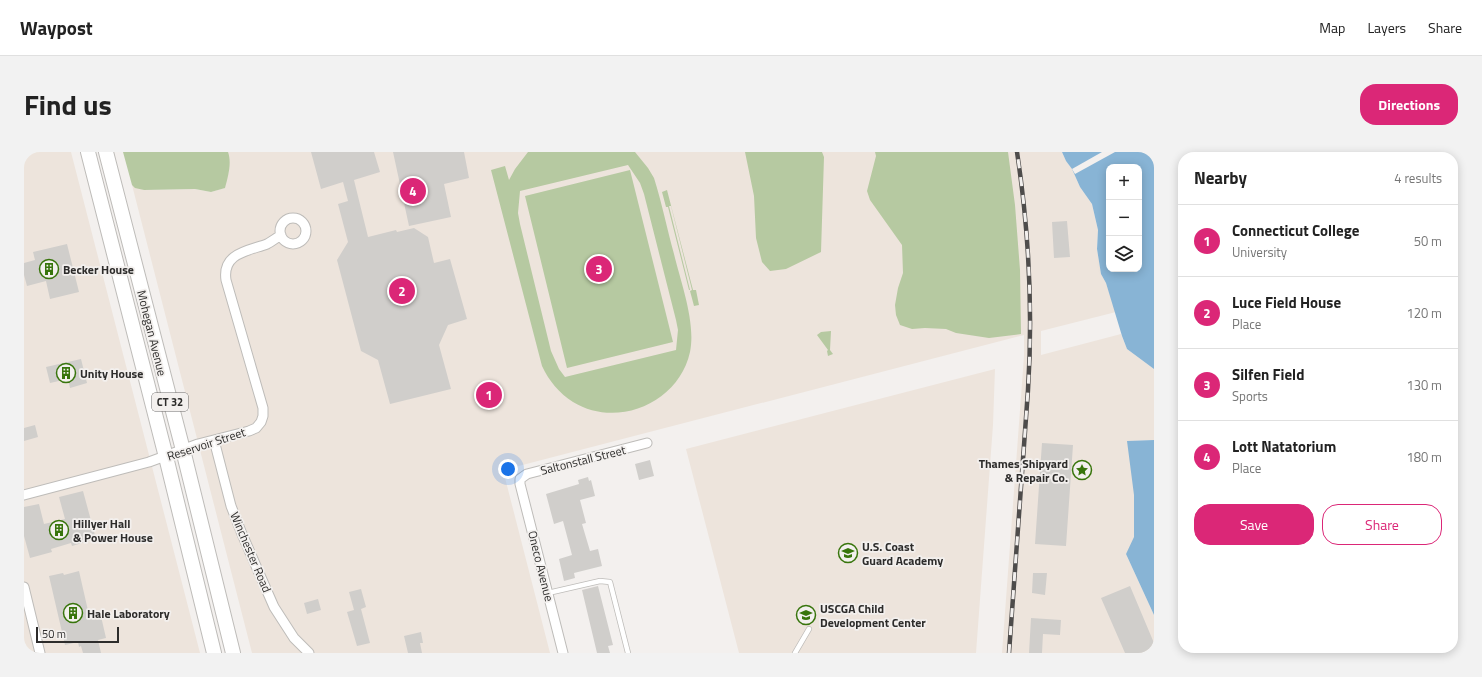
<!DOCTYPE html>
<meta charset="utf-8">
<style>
:root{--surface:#fff;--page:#f2f2f2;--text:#222;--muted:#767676;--line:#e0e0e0;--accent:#db2777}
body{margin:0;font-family:"Titillium Web",sans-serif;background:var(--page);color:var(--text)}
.controls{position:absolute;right:12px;top:12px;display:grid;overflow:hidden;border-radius:8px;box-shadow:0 2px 10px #0003}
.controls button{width:36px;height:36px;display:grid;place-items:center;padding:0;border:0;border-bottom:1px solid var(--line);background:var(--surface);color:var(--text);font:20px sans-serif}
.scale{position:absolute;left:12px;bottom:10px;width:83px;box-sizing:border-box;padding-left:4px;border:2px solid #2d2c2b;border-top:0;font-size:11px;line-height:14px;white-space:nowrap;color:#2d2c2b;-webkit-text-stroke:3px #f3f0ee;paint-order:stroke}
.you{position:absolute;left:484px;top:317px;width:14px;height:14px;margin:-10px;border:3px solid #fff;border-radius:50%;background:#1a73e8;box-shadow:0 0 0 6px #1a73e833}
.badge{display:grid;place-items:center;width:26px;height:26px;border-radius:50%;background:var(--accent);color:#fff;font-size:13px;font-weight:700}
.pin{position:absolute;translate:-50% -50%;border:2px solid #fff;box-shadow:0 1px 4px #0006}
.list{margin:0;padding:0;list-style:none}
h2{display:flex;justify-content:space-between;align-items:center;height:52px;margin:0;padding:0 16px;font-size:17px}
h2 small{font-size:13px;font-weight:400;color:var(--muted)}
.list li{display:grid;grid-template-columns:26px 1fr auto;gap:12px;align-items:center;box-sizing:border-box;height:72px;padding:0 16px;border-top:1px solid var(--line)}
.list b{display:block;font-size:15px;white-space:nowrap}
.list p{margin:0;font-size:13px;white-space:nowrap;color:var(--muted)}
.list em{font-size:13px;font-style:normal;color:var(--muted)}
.actions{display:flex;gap:8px;padding:12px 16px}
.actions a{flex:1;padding:9px 0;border:1px solid var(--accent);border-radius:16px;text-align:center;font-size:14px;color:var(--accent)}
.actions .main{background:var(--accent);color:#fff}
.icon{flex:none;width:22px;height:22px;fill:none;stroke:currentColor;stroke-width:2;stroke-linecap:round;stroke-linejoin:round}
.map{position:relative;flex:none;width:1130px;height:501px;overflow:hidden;border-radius:16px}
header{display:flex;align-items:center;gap:24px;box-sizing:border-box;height:56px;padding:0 20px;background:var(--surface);border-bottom:1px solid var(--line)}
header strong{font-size:19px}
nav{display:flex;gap:22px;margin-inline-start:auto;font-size:14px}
.intro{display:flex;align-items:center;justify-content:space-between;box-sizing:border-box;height:96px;padding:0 24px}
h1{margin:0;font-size:28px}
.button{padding:10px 18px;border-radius:16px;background:var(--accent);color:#fff;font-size:14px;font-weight:700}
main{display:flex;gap:24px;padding:0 24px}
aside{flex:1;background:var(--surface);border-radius:16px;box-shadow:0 2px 10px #0003}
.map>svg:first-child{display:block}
.built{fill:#ede4dc}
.green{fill:#b6c9a1;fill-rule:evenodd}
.water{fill:#88b4d5;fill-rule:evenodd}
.pier{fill:#f3f0ee}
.building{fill:#d0cecb}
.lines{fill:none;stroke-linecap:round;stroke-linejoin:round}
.service-casing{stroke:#bebcb9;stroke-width:6}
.minor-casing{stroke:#bebcb9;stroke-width:11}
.trunk-casing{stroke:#bebcb9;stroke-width:16}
.service{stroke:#fff;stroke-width:4.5}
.minor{stroke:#fff;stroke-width:9}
.trunk{stroke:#fff;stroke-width:14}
.rail-casing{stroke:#4e4c4b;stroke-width:4.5}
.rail{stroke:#f3f0ee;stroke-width:3;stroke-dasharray:9;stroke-linecap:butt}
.labels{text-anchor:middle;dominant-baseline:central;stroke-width:3.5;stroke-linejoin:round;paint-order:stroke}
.shield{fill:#f3f0ee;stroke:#686766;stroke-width:1}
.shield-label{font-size:11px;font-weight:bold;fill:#2d2c2b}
.poi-label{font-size:12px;font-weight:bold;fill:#2d2c2b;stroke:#f3f0ee;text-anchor:start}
.street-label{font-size:12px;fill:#2d2c2b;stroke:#f3f0ee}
</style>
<header>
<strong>Waypost</strong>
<nav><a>Map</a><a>Layers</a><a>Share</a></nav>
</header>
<div class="intro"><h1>Find us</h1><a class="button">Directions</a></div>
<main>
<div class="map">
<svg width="1130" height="501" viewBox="0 0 1130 501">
<rect width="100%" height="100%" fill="#f3f0ee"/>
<path class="built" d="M 0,0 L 47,0 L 176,501 L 0,501 Z
M 204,0 L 1038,0 L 1042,9 L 1048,17 L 1056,35 L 1068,52 L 1074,78 L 1073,97 L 1077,122 L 1082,131 L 1092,160 L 1017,179 L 1017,203 L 1097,182 L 1103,197 L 1130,217 L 1130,288 L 1104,289 L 1130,289 L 1110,347 L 1110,385 L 1130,362 L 1102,402 L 1130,463 L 1130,501 L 978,501 L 1000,204 L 1000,183 L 479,318 L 526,501 L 228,501 L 108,33 L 120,38 L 171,37 L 187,40 L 200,36 L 205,19 Z
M 971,217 L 969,273 L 952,501 L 715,501 L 662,297 Z"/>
<path class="green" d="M 99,0 L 204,0 C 208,11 204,25 201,36 L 187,40 L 171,37 L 120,38 L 111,36 L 108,33 Z
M 504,0 L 611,0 L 624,16 L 630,26 C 638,51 643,77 650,102 C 657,131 672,171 666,200 C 655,251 593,277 549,250 C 535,241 525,229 518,214 L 467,18 L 481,14 L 485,28 L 491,17 ZM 604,13 L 616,31 L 620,42 L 652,168 L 654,178 L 652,198 L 541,225 L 535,217 L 527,199 L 496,72 L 494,61 L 496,39 Z
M 721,0 L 798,0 L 800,5 L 797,100 L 762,117 L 746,119 L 738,110 L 732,86 L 730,44 Z
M 851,0 L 984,0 L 991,53 L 996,118 L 997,182 L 965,186 L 932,181 L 922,177 L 901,176 L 888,177 L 876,173 L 872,163 L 871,153 L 874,136 L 879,121 L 878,93 L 846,48 L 843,39 L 852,4 Z
M 606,18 L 649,190 L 543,216 L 501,44 Z
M 643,38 L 669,138 L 672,138 L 675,153 L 670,154 L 666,139 L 668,138 L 647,54 L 645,54 L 666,138 L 665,138 L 644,55 L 642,55 L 638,40 Z
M 807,179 L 806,198 L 809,202 L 804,204 L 803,199 L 804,198 L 793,183 L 797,180 Z"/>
<path class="water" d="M 1038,0 L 1130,0 L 1130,217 L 1103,197 L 1098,184 L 1082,131 L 1077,122 L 1073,97 L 1074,78 L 1068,52 L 1056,35 L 1048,17 L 1042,9 ZM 1085,15 L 1115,15 L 1115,117 L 1085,117 Z
M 1130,288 L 1130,463 L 1102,402 L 1110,385 L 1110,343 L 1103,289 Z"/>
<path class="pier" d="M 1078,0 L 1091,0 L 1051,22 L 1048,17 Z"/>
<path class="building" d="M 287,0 L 350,0 L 356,20 L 330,28 L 344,85 L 372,78 L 373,80 L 390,76 L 404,85 L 410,111 L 426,107 L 443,167 L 424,173 L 415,193 L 427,237 L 366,252 L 354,208 L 337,199 L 313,108 L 324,90 L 314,52 L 324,49 L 319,30 L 297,37 Z
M 369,0 L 440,0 L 445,26 L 420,32 L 427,65 L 385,74 Z
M 1043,69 L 1046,105 L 1030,106 L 1028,70 Z
M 43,92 L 55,140 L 26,147 L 22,129 L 3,134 L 0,123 L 0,111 L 11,108 L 9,100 Z
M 57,207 L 63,231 L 46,236 L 44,227 L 26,231 L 22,215 Z
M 11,273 L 14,285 L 0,289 L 0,276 Z
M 1018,291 L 1049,293 L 1042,394 L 1011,392 Z
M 626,308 L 630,324 L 615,328 L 611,312 Z
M 564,325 L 565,329 L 567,328 L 571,344 L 556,348 L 562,371 L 558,372 L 566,399 L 574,397 L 578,414 L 550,421 L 551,426 L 540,429 L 535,407 L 548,403 L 539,369 L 530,372 L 522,342 L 555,332 L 554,328 Z
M 59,339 L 72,387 L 48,394 L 47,391 L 27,397 L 28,400 L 6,406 L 0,384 L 0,355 L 15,352 L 20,372 L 41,367 L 35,345 Z
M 55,419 L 65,463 L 76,460 L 82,486 L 74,488 L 77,501 L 59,501 L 57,494 L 55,495 L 54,490 L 41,493 L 25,424 L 39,421 L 40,423 Z
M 1009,421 L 1023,421 L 1021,443 L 1008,441 Z
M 574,434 L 589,493 L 584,494 L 586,501 L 573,501 L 558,438 Z
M 1106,434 L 1130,491 L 1130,501 L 1101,501 L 1077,446 Z
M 337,437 L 342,455 L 337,457 L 346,491 L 333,494 L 323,460 L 330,458 L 325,440 Z
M 294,447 L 297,458 L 283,462 L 280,451 Z
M 1007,466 L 1037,468 L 1036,483 L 1019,482 L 1018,501 L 1005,501 Z
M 397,480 L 399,491 L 396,491 L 398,501 L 384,501 L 380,484 Z"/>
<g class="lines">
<defs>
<path id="service" d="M 524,441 L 576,429 L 586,430 L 604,501
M 771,501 L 785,477"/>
<path id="minor" d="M256 79a13 13 0 1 1 26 0a13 13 0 1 1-26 0Z
M 190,288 L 207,354 L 218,382 L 250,455 L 270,486 L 285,501
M 0,343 L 125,310 L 174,292 L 225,279 L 232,276 L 237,270 L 239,264 L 239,256 L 202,128 C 198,101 224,99 243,92 C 247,90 252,86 257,83
M 0,435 L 16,501
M 539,501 L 496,332 L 496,327 L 503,322 L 623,291"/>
<path id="trunk" d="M 64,0 L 142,305 L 190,501
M 82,0 L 159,298 L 209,501"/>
</defs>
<use href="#service" class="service-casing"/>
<use href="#minor" class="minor-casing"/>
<use href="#trunk" class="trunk-casing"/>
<use href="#service" class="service"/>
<use href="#minor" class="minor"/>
<use href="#trunk" class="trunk"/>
<defs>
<path id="rail" d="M 985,501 L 1004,238 C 1009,158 1005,79 993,0"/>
</defs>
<use href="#rail" class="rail-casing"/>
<use href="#rail" class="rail"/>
</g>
<defs>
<symbol id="building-ring" viewBox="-11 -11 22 22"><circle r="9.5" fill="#f3f0ee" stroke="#38750c" stroke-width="1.5"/><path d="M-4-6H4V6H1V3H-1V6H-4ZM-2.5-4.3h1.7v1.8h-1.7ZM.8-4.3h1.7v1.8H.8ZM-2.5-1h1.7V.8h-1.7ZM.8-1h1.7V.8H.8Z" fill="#38750c"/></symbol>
<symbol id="sight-ring" viewBox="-11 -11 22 22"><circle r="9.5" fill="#f3f0ee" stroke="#38750c" stroke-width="1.5"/><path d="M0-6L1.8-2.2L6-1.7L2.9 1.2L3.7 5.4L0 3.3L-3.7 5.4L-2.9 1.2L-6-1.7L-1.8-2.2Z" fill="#38750c"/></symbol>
<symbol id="university-ring" viewBox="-11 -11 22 22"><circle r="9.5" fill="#f3f0ee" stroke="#38750c" stroke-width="1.5"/><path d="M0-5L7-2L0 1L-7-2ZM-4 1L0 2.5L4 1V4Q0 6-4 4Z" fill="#38750c"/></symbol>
<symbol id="school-ring" viewBox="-11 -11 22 22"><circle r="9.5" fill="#f3f0ee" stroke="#38750c" stroke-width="1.5"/><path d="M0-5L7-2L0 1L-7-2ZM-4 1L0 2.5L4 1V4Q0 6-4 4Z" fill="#38750c"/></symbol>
</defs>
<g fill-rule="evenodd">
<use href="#building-ring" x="14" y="106" width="22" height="22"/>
<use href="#building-ring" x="31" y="210" width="22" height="22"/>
<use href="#sight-ring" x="1047" y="307" width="22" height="22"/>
<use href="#building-ring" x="24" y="367" width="22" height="22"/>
<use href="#university-ring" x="813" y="390" width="22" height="22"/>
<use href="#building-ring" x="38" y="450" width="22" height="22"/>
<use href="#school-ring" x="771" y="452" width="22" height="22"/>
</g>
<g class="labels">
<rect class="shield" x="128" y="241" width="36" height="18" rx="3"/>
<g class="shield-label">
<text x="146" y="250">CT 32</text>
</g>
<g class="poi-label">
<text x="39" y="117">Becker House</text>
<text x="56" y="221">Unity House</text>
<text x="1044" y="311" text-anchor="end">Thames Shipyard<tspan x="1044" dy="14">&amp; Repair Co.</tspan></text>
<text x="49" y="371">Hillyer Hall<tspan x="49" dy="14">&amp; Power House</tspan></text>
<text x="838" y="394">U.S. Coast<tspan x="838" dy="14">Guard Academy</tspan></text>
<text x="796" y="456">USCGA Child<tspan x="796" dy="14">Development Center</tspan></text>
<text x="63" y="461">Hale Laboratory</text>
</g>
<g class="street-label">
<text transform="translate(128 181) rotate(76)">Mohegan Avenue</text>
<text transform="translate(182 292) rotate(-18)">Reservoir Street</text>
<text transform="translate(559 308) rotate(-14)">Saltonstall Street</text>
<text transform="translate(227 400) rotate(67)">Winchester Road</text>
<text transform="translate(517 414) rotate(76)">Oneco Avenue</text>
</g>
</g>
</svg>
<div class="controls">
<button>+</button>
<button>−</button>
<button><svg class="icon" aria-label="layers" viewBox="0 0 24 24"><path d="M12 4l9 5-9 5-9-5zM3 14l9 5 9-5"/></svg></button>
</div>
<div class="scale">50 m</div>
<div class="you"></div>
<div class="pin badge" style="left:465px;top:243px">1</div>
<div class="pin badge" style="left:378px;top:139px">2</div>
<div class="pin badge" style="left:575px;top:117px">3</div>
<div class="pin badge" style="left:389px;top:39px">4</div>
</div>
<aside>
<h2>Nearby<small>4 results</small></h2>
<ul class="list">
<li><span class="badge">1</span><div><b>Connecticut College</b><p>University</p></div><em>50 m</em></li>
<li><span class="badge">2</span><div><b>Luce Field House</b><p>Place</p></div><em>120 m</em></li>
<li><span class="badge">3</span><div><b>Silfen Field</b><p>Sports</p></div><em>130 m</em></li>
<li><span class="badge">4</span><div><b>Lott Natatorium</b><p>Place</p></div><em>180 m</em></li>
</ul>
<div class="actions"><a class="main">Save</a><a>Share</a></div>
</aside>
</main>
